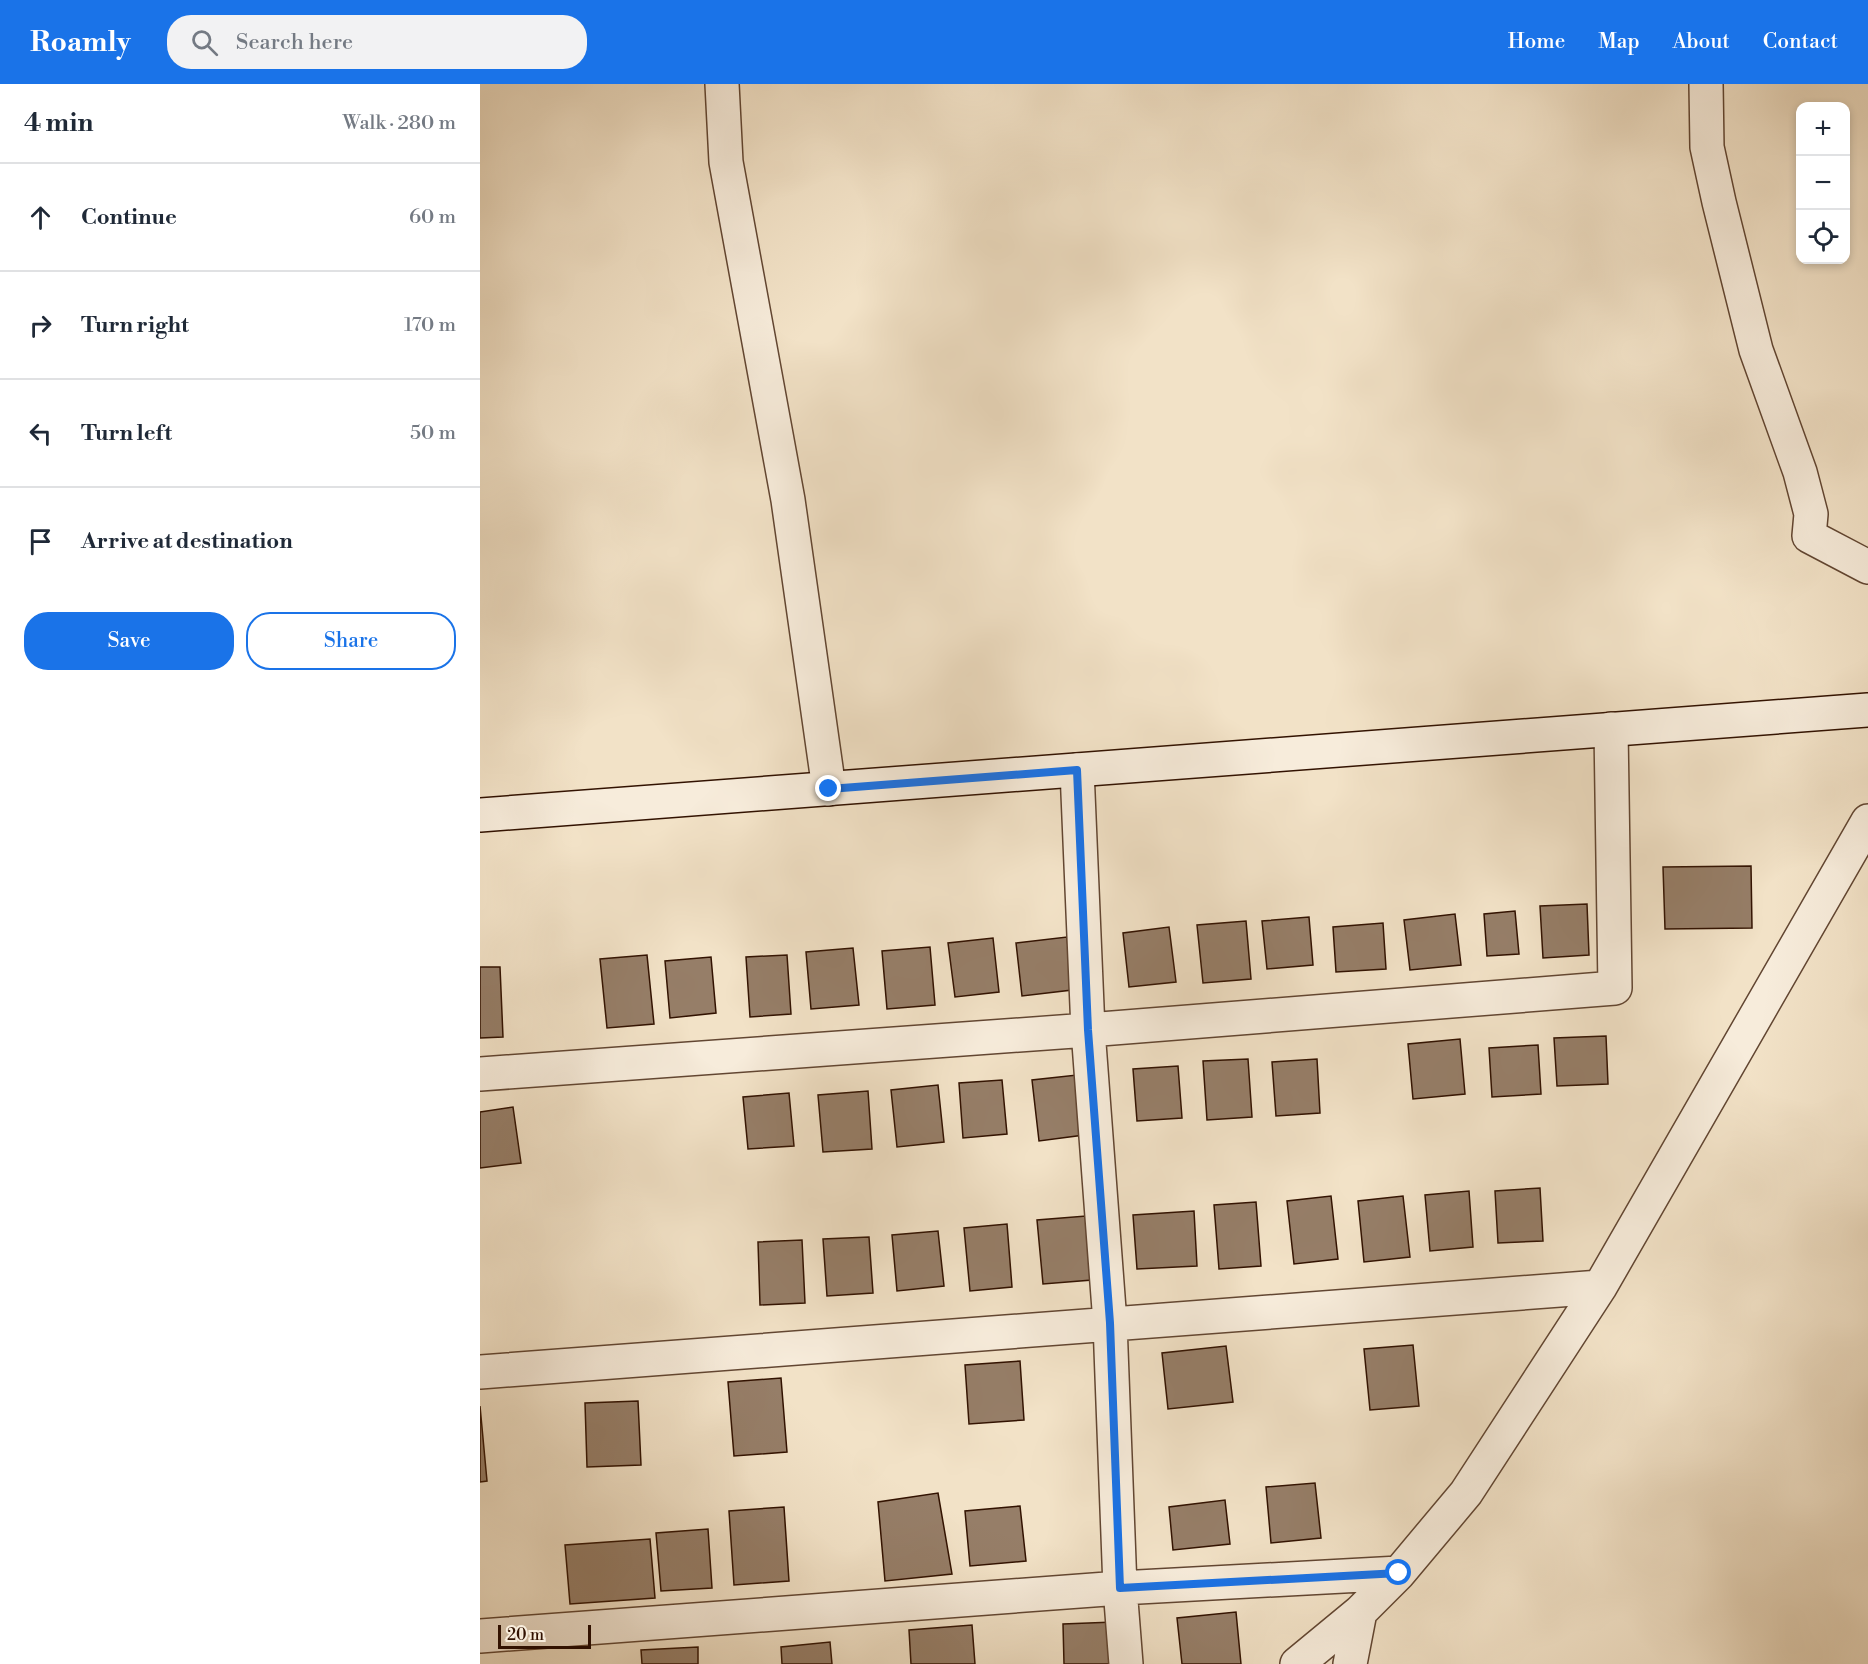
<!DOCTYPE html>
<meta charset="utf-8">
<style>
:root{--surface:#fff;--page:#f2f2f3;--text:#1f2937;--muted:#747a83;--line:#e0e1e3;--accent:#1a73e8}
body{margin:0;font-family:"Libre Bodoni",serif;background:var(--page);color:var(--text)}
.controls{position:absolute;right:18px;top:18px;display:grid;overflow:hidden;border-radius:12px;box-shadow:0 3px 9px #0003}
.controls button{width:54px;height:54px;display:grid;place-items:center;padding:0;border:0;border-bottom:2px solid var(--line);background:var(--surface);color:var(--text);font:30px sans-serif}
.scale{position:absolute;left:18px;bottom:15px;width:93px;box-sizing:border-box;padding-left:6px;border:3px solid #321201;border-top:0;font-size:16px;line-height:21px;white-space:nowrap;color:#321201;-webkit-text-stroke:4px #f7ecdb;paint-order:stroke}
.stop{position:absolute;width:18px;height:18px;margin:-14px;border:4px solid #1a73e8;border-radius:50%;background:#fff}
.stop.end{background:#1a73e8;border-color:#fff;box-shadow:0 2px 6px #0008}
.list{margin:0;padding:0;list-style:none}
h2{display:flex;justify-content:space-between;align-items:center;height:78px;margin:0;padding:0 24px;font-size:26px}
h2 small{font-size:20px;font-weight:400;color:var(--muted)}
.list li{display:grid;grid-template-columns:39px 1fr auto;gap:18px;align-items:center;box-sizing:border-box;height:108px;padding:0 24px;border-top:2px solid var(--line)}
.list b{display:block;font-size:22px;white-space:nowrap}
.list em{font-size:20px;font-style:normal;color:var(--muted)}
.actions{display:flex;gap:12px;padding:18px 24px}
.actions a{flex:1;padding:14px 0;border:2px solid var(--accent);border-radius:24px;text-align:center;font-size:21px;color:var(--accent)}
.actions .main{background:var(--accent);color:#fff}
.icon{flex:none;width:33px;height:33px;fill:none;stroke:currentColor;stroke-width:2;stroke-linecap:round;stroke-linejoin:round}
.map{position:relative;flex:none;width:1388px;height:1580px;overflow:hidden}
header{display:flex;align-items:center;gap:36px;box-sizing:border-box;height:84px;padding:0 30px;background:var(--accent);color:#fff}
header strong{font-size:28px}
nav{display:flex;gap:33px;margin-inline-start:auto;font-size:21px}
.search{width:420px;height:54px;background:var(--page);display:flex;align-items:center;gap:15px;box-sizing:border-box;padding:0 21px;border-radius:24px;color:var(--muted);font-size:22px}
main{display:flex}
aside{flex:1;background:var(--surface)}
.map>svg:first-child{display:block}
.building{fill:#967e68;stroke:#321201;stroke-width:1.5}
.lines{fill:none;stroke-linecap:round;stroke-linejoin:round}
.minor-casing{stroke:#624632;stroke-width:36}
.secondary-casing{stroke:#321201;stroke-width:36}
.minor{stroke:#f7ecdb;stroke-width:33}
.secondary{stroke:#f7ecdb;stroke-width:33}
.route{stroke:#1a73e8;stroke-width:8}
</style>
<header>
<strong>Roamly</strong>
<div class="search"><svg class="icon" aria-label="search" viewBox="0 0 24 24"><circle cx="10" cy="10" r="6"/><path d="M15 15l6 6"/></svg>Search here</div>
<nav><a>Home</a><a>Map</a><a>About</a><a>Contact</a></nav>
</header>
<main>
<aside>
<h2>4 min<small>Walk · 280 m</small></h2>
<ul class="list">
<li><svg class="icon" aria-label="ahead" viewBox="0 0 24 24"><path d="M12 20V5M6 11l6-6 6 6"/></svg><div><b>Continue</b></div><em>60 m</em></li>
<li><svg class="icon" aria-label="right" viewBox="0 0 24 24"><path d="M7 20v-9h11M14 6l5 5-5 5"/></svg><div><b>Turn right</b></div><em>170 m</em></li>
<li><svg class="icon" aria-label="left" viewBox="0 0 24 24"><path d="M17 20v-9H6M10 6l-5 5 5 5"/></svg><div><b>Turn left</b></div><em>50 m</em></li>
<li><svg class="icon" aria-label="arrive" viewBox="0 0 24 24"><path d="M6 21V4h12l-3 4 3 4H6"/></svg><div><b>Arrive at destination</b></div></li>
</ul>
<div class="actions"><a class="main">Save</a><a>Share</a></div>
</aside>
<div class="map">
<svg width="1388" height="1580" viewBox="0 0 1388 1580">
<rect width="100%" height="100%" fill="#f2e2c7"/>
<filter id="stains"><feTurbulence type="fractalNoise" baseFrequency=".00333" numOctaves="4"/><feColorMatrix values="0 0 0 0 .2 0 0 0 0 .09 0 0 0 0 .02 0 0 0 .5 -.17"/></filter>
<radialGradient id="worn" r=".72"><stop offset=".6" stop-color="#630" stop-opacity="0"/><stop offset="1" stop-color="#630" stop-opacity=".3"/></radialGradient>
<path class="building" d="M 1271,782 L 1272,844 L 1185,845 L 1183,783 Z
M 1107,820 L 1109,871 L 1063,874 L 1060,822 Z
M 1035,827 L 1039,870 L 1007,872 L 1004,830 Z
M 975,830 L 981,881 L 930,886 L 924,836 Z
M 829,833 L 833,881 L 787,885 L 782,837 Z
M 766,837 L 771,895 L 723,899 L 717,841 Z
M 903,839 L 906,885 L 856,888 L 853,843 Z
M 689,843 L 696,898 L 649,903 L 643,849 Z
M 587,853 L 592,906 L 542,912 L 536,859 Z
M 513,854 L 519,908 L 475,913 L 468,859 Z
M 450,863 L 455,921 L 407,925 L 402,867 Z
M 373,864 L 379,921 L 331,925 L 326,868 Z
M 167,871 L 174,940 L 127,944 L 120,875 Z
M 307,871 L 311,930 L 270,933 L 266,873 Z
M 231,873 L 236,929 L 190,934 L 185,877 Z
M 0,883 L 20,883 L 23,953 L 0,954 Z
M 1126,952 L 1128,1000 L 1077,1002 L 1074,954 Z
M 980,955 L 985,1010 L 933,1015 L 928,960 Z
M 1058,961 L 1061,1010 L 1012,1013 L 1009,964 Z
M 768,975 L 772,1033 L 727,1036 L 723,977 Z
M 837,975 L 840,1029 L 796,1032 L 792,978 Z
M 698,982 L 702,1034 L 657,1037 L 653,985 Z
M 597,991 L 604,1051 L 559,1057 L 552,996 Z
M 522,996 L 527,1050 L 483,1054 L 479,999 Z
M 458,1001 L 464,1058 L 417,1063 L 411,1006 Z
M 388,1007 L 392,1065 L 343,1068 L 338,1011 Z
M 309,1009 L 314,1062 L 268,1065 L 263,1013 Z
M 33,1023 L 41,1079 L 0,1084 L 0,1028 Z
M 1060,1104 L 1063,1157 L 1018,1159 L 1015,1107 Z
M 989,1107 L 993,1163 L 950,1167 L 945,1111 Z
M 851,1112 L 858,1175 L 814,1180 L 807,1117 Z
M 923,1112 L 930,1173 L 884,1178 L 878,1117 Z
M 776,1118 L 781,1182 L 739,1185 L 734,1121 Z
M 714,1127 L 717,1182 L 657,1185 L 653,1131 Z
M 606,1132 L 612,1196 L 563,1200 L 557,1136 Z
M 527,1140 L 532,1203 L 490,1207 L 484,1144 Z
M 458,1147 L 464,1202 L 417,1207 L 412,1151 Z
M 389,1153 L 393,1209 L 347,1212 L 343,1155 Z
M 322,1156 L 325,1219 L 280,1221 L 278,1158 Z
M 933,1261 L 939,1322 L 890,1326 L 884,1265 Z
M 746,1262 L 753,1318 L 688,1325 L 682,1269 Z
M 540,1277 L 544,1336 L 489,1340 L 485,1281 Z
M 301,1294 L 307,1368 L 254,1372 L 248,1298 Z
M 158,1317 L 161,1381 L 107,1383 L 105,1319 Z
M 0,1322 L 7,1397 L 0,1398 Z
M 835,1399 L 841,1454 L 791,1459 L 786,1403 Z
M 458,1409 L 472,1490 L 405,1497 L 398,1418 Z
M 745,1416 L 750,1460 L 693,1466 L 689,1423 Z
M 540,1422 L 546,1477 L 490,1482 L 485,1427 Z
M 304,1423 L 309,1497 L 254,1501 L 249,1427 Z
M 228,1445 L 232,1504 L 181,1507 L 176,1449 Z
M 170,1455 L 175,1514 L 90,1520 L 85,1461 Z
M 756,1528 L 761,1580 L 702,1580 L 697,1534 Z
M 634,1538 L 636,1580 L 584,1580 L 583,1540 Z
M 492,1541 L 495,1580 L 431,1580 L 429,1546 Z
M 350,1558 L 352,1580 L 302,1580 L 301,1563 Z
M 218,1563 L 218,1580 L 162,1580 L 161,1566 Z"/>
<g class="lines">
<defs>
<path id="minor" d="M 242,0 L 246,78 L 308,416 L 349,705
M 1226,0 L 1227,63 L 1239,118 L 1276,266 L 1320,388 L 1331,430 L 1329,452 L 1388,483
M 597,686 L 608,946 L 630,1239 L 640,1504 L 646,1580
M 0,990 L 608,946 L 1135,904 L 1131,645
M 0,1288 L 1120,1203
M 0,1552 L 640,1504 L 919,1489
M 817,1580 L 880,1528 L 919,1489 L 986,1409 L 1120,1203 L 1388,737
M 870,1580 L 880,1528"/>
<path id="secondary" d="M 0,731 L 1388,626"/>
</defs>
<use href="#minor" class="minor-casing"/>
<use href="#secondary" class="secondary-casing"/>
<use href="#minor" class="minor"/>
<use href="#secondary" class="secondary"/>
</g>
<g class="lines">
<path class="route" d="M 349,705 L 597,686 L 608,946 L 630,1239 L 640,1504 L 919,1489"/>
</g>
<rect width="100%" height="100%" filter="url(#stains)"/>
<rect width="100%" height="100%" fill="url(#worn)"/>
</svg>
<div class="controls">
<button>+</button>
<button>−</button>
<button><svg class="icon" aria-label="locate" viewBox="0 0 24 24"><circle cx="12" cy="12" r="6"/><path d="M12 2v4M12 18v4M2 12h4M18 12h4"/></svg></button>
</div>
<div class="scale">20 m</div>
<div class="stop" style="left:919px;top:1489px"></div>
<div class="stop end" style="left:349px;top:705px"></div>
</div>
</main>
